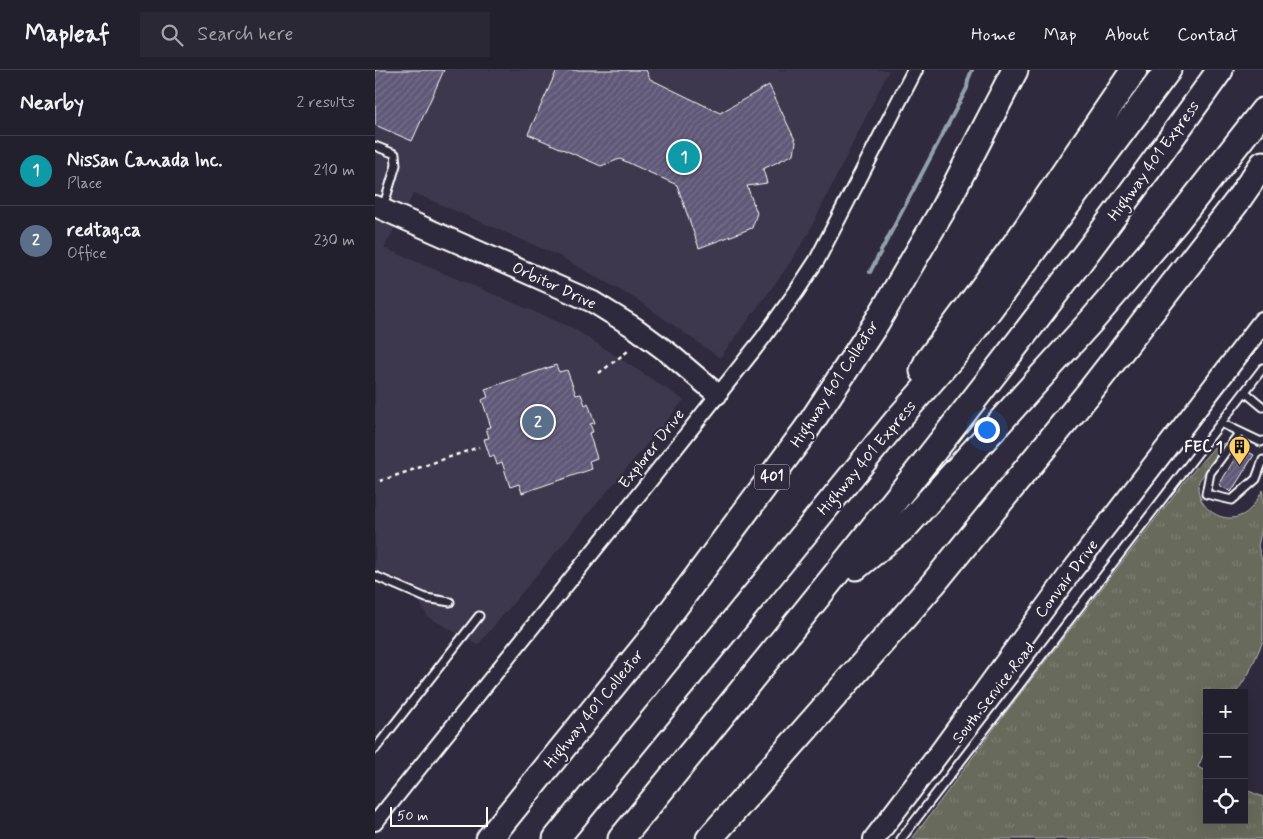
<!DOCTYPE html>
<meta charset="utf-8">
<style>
:root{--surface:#23202e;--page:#2b2836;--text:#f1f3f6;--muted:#a3a3aa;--line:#403e4a;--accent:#ffd166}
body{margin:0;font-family:Mynerve,sans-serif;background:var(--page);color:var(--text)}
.controls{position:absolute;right:15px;bottom:15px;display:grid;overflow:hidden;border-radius:0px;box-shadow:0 5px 20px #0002}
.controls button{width:45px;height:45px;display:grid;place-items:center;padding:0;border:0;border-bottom:1px solid var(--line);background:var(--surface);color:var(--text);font:25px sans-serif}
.scale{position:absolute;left:15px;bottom:12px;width:98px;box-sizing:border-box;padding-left:5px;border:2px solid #fff;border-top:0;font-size:14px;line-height:18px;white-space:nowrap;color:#fff;-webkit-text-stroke:4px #2f2a3d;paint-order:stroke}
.you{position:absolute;left:611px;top:359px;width:18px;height:18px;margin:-12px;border:4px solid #fff;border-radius:50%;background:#1a73e8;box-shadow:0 0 0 8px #1a73e833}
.badge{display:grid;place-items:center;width:32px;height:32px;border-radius:50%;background:var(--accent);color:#fff;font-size:16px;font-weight:700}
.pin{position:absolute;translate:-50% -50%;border:2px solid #fff;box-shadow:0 1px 5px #0006}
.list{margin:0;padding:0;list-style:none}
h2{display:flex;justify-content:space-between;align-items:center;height:65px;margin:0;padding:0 20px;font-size:21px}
h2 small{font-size:16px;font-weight:400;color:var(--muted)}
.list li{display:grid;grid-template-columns:32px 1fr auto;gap:15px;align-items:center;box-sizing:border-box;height:70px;padding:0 20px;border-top:1px solid var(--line)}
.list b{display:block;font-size:19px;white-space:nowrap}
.list p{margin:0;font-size:16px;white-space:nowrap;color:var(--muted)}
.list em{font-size:16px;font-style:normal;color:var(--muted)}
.icon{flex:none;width:28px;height:28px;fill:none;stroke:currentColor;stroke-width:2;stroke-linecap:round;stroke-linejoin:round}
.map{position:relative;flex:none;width:888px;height:769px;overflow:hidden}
header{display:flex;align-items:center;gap:30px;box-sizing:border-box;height:70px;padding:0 25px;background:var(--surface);border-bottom:1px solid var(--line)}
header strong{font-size:24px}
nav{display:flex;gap:28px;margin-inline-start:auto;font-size:18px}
.search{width:350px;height:45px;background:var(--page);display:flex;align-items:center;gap:12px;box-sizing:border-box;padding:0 18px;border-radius:0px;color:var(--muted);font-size:19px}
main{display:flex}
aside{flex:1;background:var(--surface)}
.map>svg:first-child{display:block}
.built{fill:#3d384e}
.grass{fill:url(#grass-tufts);stroke:#b4b4ae}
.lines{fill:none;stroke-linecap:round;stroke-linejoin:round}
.stream{stroke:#92a1ab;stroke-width:4}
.building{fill:url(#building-hatch);stroke:#fff}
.lane-casing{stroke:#fff;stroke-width:11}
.street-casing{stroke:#fff;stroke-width:18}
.secondary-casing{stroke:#fff;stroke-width:24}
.highway-casing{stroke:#fff;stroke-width:29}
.path{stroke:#fff;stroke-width:2.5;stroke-dasharray:4 4;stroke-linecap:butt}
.lane{stroke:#2f2a3d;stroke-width:7}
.street{stroke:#2f2a3d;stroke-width:14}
.secondary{stroke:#2f2a3d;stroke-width:20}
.highway{stroke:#2f2a3d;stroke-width:25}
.labels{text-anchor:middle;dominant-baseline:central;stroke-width:4.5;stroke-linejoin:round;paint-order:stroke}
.shield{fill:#2f2a3d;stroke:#c1bfc5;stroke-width:1}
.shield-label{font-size:15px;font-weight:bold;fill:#fff}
.street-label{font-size:16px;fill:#fff;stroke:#2f2a3d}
.poi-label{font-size:16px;font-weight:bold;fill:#fff;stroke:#2f2a3d;text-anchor:end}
</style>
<header>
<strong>Mapleaf</strong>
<div class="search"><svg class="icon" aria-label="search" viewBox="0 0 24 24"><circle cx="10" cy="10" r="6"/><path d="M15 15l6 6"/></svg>Search here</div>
<nav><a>Home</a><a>Map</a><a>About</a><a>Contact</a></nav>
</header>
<main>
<aside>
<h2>Nearby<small>2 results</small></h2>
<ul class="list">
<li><span class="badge" style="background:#0f9aa8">1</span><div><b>Nissan Canada Inc.</b><p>Place</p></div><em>210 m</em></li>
<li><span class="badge" style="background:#5c6f8a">2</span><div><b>redtag.ca</b><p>Office</p></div><em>230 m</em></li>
</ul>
</aside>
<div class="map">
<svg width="888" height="769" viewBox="0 0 888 769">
<defs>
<pattern id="grass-tufts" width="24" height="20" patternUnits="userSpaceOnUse" patternTransform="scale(1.25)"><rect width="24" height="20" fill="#686a5c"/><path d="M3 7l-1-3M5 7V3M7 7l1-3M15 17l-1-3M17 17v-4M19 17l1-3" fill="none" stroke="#7f8074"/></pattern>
<pattern id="building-hatch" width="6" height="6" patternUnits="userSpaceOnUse" patternTransform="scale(1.25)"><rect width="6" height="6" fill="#5f5977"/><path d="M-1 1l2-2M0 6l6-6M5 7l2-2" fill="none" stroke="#77728b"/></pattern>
</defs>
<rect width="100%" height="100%" fill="#2f2a3d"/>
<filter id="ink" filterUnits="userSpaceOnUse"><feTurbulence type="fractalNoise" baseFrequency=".02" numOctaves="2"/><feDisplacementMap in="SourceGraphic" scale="10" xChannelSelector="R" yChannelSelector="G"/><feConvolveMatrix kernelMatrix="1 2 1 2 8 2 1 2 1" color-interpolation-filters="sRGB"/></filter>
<g filter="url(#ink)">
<path class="built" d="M 0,0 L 514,0 L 433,164 L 413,196 L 345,288 L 261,229 L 182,185 L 39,123 L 9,178 L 198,258 L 309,330 L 103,575 L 53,547 L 33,513 L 0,499 Z"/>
<path class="grass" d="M 851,373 L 824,411 C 818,433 844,455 865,446 C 876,442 882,430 888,420 L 888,453 L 883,476 L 888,494 L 888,571 L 874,603 L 861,623 L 832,623 L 832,677 L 823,697 L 832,702 L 832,750 L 869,750 L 869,719 L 888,727 L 888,769 L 537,769 L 635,637 L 810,411 L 841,375 Z"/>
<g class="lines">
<path class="stream" d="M 495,202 L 592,18 L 593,10 L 597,0"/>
</g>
<path class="building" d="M 0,0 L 69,0 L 37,71 L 0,55 Z
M 182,0 L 271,0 L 275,9 L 345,43 L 394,15 L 421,72 L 419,84 L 388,99 L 392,113 L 372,116 L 382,143 L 377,158 L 324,178 L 302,115 L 245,89 L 226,96 L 153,64 Z
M 181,295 L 184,302 L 192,300 L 201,325 L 206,324 L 210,335 L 213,333 L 220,353 L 215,354 L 218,362 L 214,363 L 222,388 L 214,391 L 217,399 L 147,423 L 144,414 L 135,417 L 127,392 L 122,394 L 119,386 L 115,387 L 109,369 L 114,368 L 111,358 L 116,357 L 107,330 L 113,327 L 110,319 Z
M 866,378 L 879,385 L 856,422 L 844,415 Z"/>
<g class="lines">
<defs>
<path id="lane" d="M 0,76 L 20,84 L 21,95 L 8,138
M 870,322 L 888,337
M 846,353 L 886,372 L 888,371
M 865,362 L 835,403 L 831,424 L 857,430 L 881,409 L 888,390
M 0,506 L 51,528 L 75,532
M 0,679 L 104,546
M 526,769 L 888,298"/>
<path id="street" d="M 0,753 L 269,418 L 388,268 L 421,222 L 442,190 L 540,0"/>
<path id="secondary" d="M 0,136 L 218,232 L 260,258 L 295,284 L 342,324
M 499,769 L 565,682 L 696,502 L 888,252"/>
<path id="highway" d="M 548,301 L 552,292 L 644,169 L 759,0
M 481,497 L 531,456 L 718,249 L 801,152 L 888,41
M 114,769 L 279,565 L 431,360 L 500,255 L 566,143 L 640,0
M 181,769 L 523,349 L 587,276 L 793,0
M 246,769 C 452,517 657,265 845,0
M 334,769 L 558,514 L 712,325 L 861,133 L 888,94"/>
</defs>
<use href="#lane" class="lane-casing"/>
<use href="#street" class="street-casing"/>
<use href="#secondary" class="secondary-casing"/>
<use href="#highway" class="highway-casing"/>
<path class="path" d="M 224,303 L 253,281
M 5,411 L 104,377"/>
<use href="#lane" class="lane"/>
<use href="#street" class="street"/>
<use href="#secondary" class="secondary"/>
<use href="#highway" class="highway"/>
</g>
</g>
<defs>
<symbol id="building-pin" viewBox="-11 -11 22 30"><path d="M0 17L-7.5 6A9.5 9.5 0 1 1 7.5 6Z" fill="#ffd166" stroke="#2f2a3d"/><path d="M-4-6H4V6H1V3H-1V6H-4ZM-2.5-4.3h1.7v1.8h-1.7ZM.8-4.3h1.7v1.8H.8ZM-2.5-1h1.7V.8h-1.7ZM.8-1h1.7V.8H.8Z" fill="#111"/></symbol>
</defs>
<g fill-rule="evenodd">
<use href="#building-pin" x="852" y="364" width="25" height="34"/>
</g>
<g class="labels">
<rect class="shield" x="379.5" y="394.5" width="35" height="25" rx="4"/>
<g class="shield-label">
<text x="397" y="407">401</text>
</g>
<g class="street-label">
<text transform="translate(779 91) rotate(-54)">Highway 401 Express</text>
<text transform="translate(179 216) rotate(25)">Orbitor Drive</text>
<text transform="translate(460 314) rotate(-57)">Highway 401 Collector</text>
<text transform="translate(277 379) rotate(-52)">Explorer Drive</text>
<text transform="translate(492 388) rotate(-50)">Highway 401 Express</text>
<text transform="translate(692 509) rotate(-53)">Convair Drive</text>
<text transform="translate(619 623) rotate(-52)">South Service Road</text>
<text transform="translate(219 639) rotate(-51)">Highway 401 Collector</text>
</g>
<g class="poi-label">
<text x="848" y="377">FEC 1</text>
</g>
</g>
</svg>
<div class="controls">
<button>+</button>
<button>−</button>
<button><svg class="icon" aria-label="locate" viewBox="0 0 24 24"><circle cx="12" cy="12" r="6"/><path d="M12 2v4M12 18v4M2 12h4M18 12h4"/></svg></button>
</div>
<div class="scale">50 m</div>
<div class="you"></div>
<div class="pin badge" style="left:309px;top:87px;background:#0f9aa8">1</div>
<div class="pin badge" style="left:163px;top:352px;background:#5c6f8a">2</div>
</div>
</main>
